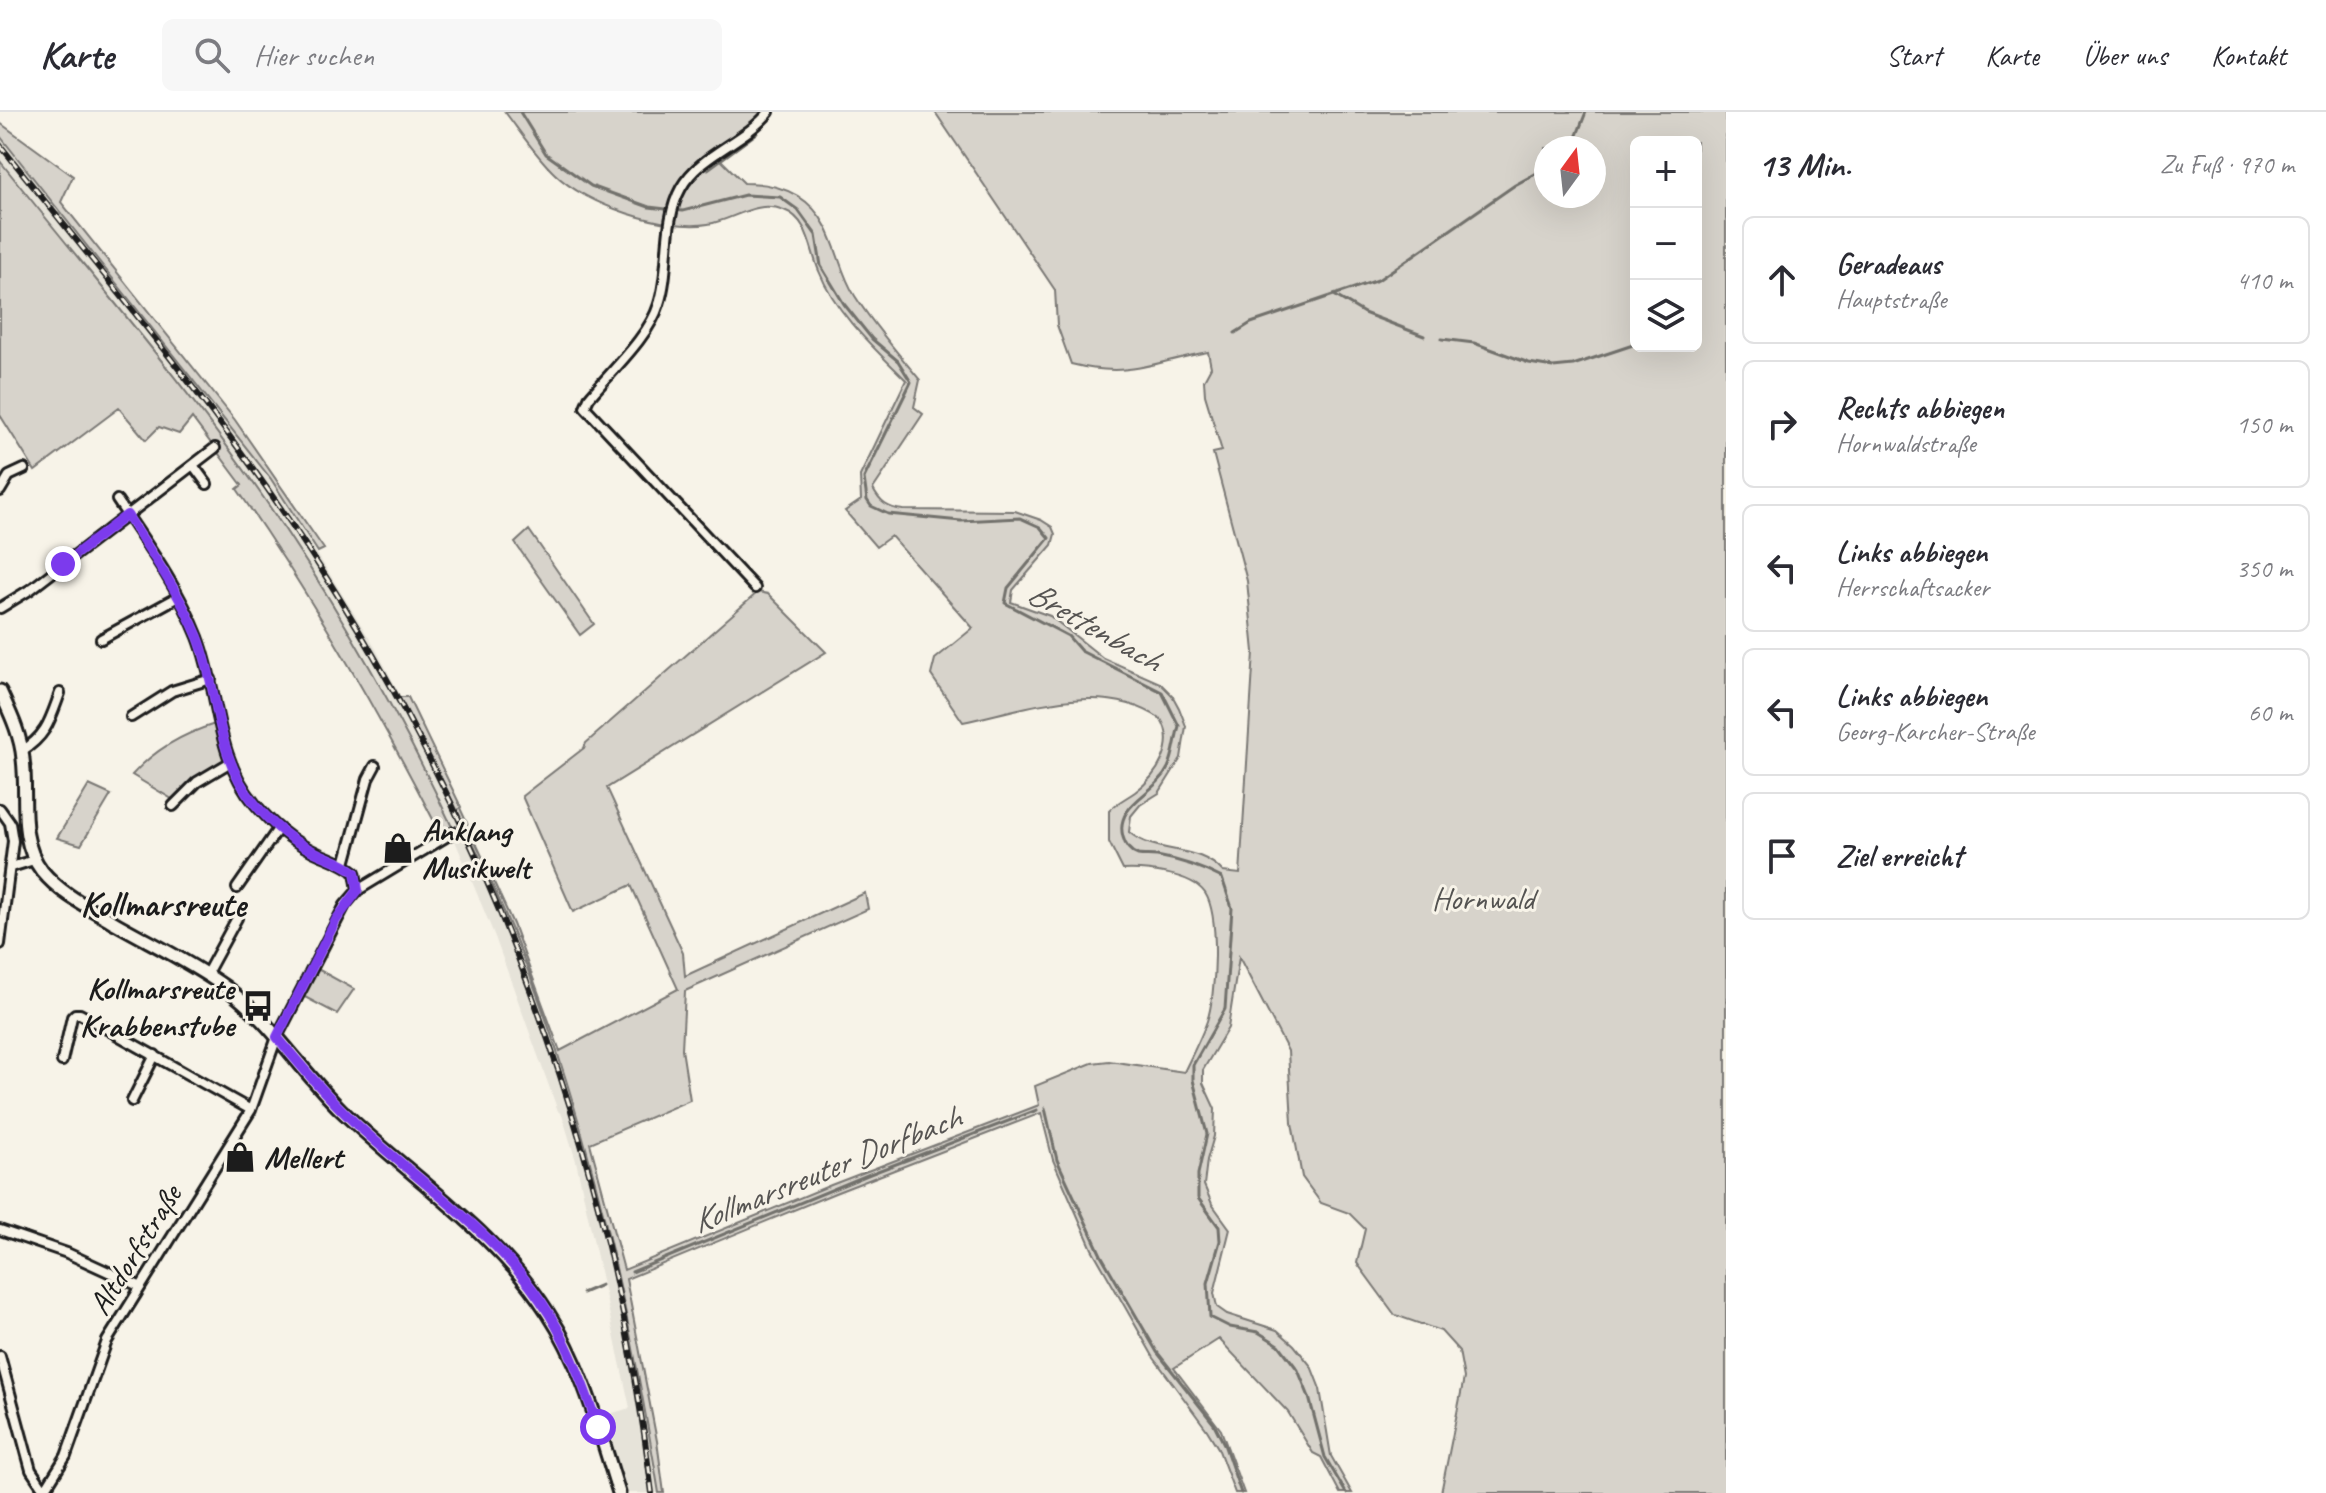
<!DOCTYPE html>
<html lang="de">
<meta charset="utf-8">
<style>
:root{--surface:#fff;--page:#f7f7f7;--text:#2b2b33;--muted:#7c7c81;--line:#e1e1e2}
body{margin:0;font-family:Caveat,sans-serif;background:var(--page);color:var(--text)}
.controls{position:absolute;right:24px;top:24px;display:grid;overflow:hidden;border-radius:12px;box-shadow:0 8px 32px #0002}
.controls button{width:72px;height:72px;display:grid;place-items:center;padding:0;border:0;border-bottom:2px solid var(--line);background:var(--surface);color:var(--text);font:40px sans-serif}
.compass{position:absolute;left:1534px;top:24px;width:72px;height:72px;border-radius:50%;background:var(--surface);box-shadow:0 8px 32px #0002;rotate:15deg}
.stop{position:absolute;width:24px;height:24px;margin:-18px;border:6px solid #7c3aed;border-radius:50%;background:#fff}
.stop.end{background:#7c3aed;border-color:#fff;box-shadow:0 2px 8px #0008}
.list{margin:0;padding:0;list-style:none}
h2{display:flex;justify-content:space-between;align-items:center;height:104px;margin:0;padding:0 32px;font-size:34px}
h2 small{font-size:26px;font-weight:400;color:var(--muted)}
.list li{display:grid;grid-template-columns:52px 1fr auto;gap:24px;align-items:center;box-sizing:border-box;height:128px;margin:0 16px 16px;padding:0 16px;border:2px solid var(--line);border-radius:12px}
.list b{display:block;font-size:30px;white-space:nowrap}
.list p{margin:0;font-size:26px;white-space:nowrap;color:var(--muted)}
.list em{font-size:26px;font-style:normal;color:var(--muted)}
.icon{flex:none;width:44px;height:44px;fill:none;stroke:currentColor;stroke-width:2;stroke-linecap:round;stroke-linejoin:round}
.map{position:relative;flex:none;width:1726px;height:1381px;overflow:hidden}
header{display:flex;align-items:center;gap:48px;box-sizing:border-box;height:112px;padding:0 40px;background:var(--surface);border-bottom:2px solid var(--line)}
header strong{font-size:38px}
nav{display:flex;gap:44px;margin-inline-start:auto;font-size:28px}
.search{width:560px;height:72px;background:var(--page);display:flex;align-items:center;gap:20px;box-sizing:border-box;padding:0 28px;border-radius:12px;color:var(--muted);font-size:30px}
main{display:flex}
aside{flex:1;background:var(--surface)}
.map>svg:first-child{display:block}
.built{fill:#e6e3d9}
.green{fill:#d7d3cb;stroke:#7a7874;stroke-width:2;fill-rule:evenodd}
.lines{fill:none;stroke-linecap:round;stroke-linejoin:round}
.stream{stroke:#72716c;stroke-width:3}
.street-tunnel{stroke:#d6d3c9;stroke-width:8;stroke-dasharray:8 4;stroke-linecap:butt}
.street-casing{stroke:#1c1c1c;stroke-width:14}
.secondary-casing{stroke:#1c1c1c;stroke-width:17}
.street{stroke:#f7f3e8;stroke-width:8}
.secondary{stroke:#f7f3e8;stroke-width:11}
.rail-casing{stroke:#1c1c1c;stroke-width:6}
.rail{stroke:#f7f3e8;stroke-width:3;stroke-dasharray:9;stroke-linecap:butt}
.route{stroke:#7c3aed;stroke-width:10}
.labels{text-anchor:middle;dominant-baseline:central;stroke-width:6;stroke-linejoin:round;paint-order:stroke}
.poi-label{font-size:32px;font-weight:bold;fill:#1c1c1c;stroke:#f7f3e8;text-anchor:start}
.park-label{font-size:32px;fill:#545351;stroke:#f7f3e8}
.street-label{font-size:32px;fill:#1c1c1c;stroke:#f7f3e8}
.water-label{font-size:34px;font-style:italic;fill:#565452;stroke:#f7f3e8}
.quarter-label{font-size:36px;font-weight:bold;fill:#1c1c1c;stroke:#f7f3e8}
</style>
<header>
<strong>Karte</strong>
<div class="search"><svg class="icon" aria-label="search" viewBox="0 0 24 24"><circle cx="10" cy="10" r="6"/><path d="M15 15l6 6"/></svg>Hier suchen</div>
<nav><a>Start</a><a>Karte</a><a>Über uns</a><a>Kontakt</a></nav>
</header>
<main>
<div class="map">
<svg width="1726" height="1381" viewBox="0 0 1726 1381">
<rect width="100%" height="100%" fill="#f7f3e8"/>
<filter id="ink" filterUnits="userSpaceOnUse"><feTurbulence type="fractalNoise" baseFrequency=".0125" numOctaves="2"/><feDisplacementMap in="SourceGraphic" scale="16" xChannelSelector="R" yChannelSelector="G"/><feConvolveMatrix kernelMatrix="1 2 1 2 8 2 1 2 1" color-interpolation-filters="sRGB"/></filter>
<g filter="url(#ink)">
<path class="built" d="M 0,24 L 271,367 L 376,537 L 443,666 L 512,817 L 547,909 L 567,972 L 602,1096 L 631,1222 L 659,1381 L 625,1381 L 599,1305 L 630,1296 L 576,1049 L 562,1003 L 558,999 L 495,825 L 429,666 L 363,544 L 282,414 L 212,316 L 0,49 Z"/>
<path class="green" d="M 505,0 L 762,0 L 768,2 L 716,43 L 744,71 C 778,71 809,82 826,115 C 838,138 841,162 855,184 C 874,214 897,240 920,268 L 914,295 L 923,302 L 873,377 C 880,391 888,396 903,398 L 1015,399 L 1041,408 L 1052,415 L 1055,422 L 1052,433 L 1013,478 L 1011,490 L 1050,504 L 1103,546 L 1160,571 L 1172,583 L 1179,596 L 1186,614 L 1181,646 L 1159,681 L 1140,693 L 1131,704 L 1129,720 C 1156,744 1198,731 1223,760 L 1240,762 L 1254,540 L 1247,469 L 1213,341 L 1222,339 L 1205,283 L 1204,268 L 1211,255 L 1208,240 C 1153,250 1130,267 1071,252 L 1057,213 L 1055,178 L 935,0 L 1726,0 L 1726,1381 L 1441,1381 L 1464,1266 L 1459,1239 L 1441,1219 L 1395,1203 L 1357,1151 L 1365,1117 L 1349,1101 L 1321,1091 L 1302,1065 L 1292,1011 L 1288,939 L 1239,845 L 1228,916 L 1203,958 L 1203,971 L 1215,997 L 1214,1024 L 1207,1048 L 1204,1073 L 1212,1092 L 1230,1117 L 1214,1181 L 1217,1195 L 1227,1202 L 1277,1218 L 1294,1233 L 1311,1254 L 1320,1277 L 1331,1344 L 1352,1381 L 1340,1381 L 1321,1345 L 1313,1341 L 1288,1300 L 1219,1227 L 1174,1256 L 1221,1318 L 1244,1381 L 1235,1381 L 1218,1336 L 1207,1318 L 1154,1246 L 1092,1137 L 1053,1048 L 1041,1001 L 835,1081 L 626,1167 L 657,1329 L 664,1381 L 659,1381 C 633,1222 600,1063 547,910 C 508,797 455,690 399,585 L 408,585 L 461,695 L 460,696 L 513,812 L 560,939 L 678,877 L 631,773 L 573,800 L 522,684 L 584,636 L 586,631 L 758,480 L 768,482 L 826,540 L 607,676 L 683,841 L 685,864 L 865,781 L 868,797 L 685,879 L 682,937 L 690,988 L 590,1031 L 624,1158 L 831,1073 L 1039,993 L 1035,974 L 1092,951 L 1109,949 L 1184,960 C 1192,943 1201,926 1207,909 C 1216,883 1220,804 1205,781 C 1191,761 1145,757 1123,758 L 1109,730 L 1109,699 C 1117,690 1125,687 1135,680 C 1157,664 1177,633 1161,607 C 1103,567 1026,597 963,610 L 931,563 L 935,547 L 973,516 L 891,424 L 876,435 L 845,399 L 861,388 L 860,364 L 906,268 C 874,236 836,202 819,159 C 810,138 809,107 784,98 C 756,87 734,108 708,112 C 665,119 586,93 555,62 C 536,44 521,21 505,0 ZM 1636,30 L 1696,30 L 1696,234 L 1636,234 ZM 1546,36 L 1594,36 L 1594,84 L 1546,84 Z
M 0,11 L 73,64 L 61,90 L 235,308 L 324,437 L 318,440 L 271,367 L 0,24 Z
M 0,49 C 87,159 181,266 261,382 C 334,488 399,601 453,717 L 437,726 L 433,718 L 437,715 C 377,598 312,485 237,377 L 242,373 L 192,306 L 179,322 L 159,315 L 146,328 L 119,296 L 35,359 L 0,303 Z
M 529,418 L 594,512 L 580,523 L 515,431 Z
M 215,612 L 225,649 L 198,665 L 172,687 L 132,663 C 155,637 182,622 215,612 Z
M 89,673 L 111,683 L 81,733 L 57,726 Z
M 312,854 L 354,877 L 337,902 L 299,882 Z"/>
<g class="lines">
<path class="stream" d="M 520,0 L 546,42 L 591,74 L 649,95 L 683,99 L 745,83 L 780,85 L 798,98 L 816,123 L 821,154 L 844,192 L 872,227 L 898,249 L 911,270 L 864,366 L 867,388 L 871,394 L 888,402 L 961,409 L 1020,406 L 1040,415 L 1049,426 L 1008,476 L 1005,491 L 1068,524 L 1081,539 L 1162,580 L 1179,614 C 1175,627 1174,644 1168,656 C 1156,682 1114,692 1123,725 C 1125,733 1130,740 1138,743 C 1144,744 1151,743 1157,744 C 1180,748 1201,755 1222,766 L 1232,796 L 1225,897 L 1193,953 L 1193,968 L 1207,1022 L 1198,1062 L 1198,1086 L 1219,1115 L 1220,1129 L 1208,1171 L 1210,1205 L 1230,1215 L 1258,1220 L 1279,1233 L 1298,1258 L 1309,1285 L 1325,1345 L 1346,1381
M 1572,36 L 1586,0
M 708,57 L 757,21
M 1334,183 L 1364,201 L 1424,224
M 1235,221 L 1251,211 L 1378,168 L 1515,73 L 1546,56
M 1442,227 L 1474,231 L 1529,251 L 1553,255 L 1573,253 L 1636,232
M 1045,996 L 1057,1048 L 1101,1143 L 1157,1240 L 1214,1312 L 1224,1332 L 1241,1381
M 632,1160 L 870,1062 L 1037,998
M 582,1181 L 601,1173"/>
<path class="street-tunnel" d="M 454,720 L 467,712"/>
<defs>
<path id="street" d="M 193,353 L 207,372
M 0,379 L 9,364 L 24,357
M 117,388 C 146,431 179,477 198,525 C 220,582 214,643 255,692 C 271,711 289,727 311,738 C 326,746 341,749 355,760 L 358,778
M 755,476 L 585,295 L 589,286 C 611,259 649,225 659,192 C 671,156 662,110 681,76 C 700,42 745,30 769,0
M 0,496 L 31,477 L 215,336
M 101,527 L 178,485
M 131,605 L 172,579 L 211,567
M 22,639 C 47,623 50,608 60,581
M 173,694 L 197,670 L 229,651
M 0,697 L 10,711 L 13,729 L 0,832
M 345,752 L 368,667 L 375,654
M 11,755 L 34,748
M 237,776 L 278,717
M 206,863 L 237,806
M 62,949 L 72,905 L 75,902 L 80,902 L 251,998
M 132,989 L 155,943
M 0,1118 L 67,1141 L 139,1174
M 0,1244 L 31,1358 L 45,1379
M 43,1381 L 66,1344 L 107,1229 L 251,998 L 277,925 L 345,793 L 358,778 L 454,720"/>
<path id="secondary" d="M 0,579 C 10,601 21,623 23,647 C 28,684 17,727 42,759 C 60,781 86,794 110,808 C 148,830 189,849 225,875 C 271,909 301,959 341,998 C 411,1066 495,1118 548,1201 C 583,1254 600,1321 619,1381"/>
</defs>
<use href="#street" class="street-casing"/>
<use href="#secondary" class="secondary-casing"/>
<use href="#street" class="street"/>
<use href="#secondary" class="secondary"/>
<defs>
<path id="rail" d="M 0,33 C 105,165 214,293 306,434 C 492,716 612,1046 652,1381"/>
</defs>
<use href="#rail" class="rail-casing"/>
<use href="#rail" class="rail"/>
</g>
</g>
<g class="lines" filter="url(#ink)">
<path class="route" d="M 63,452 L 127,403 C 152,442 180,482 198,525 C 220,581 214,643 255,692 C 271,711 289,727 311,738 C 326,746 341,749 355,760 L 358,778 L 336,808 L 277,925 C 304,958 332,991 364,1019 C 428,1077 504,1127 550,1203 C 571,1238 585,1278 598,1315"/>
</g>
<defs>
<symbol id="shop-bare" viewBox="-9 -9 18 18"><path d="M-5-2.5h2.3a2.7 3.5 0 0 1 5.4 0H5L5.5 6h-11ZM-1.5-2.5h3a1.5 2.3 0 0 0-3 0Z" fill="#1c1c1c" stroke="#f7f3e8" stroke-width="2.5" paint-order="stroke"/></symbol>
<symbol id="bus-bare" viewBox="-9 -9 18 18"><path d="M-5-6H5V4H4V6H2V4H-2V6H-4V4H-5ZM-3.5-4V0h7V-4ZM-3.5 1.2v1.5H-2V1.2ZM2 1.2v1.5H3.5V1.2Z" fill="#1c1c1c" stroke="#f7f3e8" stroke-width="2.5" paint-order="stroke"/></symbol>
</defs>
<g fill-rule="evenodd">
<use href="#shop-bare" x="376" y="714" width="44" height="44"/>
<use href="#bus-bare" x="236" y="872" width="44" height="44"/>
<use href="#shop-bare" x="218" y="1023" width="44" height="44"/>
</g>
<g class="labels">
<g class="poi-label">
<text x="422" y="718">Anklang<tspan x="422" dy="37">Musikwelt</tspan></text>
<text x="234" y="876" text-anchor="end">Kollmarsreute<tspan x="234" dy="37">Krabbenstube</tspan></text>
<text x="264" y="1045">Mellert</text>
</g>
<g class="park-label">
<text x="1483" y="786">Hornwald</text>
</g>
<g class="street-label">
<text transform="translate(135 1138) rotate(-58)">Altdorfstraße</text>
</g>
<g class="water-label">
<text transform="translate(1095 514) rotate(30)">Brettenbach</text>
<text transform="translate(826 1057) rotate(-22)">Kollmarsreuter Dorfbach</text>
</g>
<g class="quarter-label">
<text x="163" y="792">Kollmarsreute</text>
</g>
</g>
</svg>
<div class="controls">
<button>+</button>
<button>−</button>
<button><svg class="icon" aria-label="layers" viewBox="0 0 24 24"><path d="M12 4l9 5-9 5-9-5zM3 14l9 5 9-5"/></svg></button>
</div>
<svg class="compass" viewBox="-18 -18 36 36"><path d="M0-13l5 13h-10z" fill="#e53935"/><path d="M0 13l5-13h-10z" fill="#7c7c81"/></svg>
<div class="stop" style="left:598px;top:1315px"></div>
<div class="stop end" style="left:63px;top:452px"></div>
</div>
<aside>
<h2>13 Min.<small>Zu Fuß · 970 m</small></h2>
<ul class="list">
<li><svg class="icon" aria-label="ahead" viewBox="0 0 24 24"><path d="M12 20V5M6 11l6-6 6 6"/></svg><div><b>Geradeaus</b><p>Hauptstraße</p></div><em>410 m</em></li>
<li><svg class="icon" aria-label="right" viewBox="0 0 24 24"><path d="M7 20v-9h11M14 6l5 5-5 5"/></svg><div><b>Rechts abbiegen</b><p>Hornwaldstraße</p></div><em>150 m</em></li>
<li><svg class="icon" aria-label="left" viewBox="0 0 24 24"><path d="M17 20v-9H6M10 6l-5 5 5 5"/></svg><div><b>Links abbiegen</b><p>Herrschaftsacker</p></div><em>350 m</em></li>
<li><svg class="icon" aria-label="left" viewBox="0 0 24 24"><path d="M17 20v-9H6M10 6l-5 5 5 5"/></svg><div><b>Links abbiegen</b><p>Georg-Karcher-Straße</p></div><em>60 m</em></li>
<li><svg class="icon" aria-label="arrive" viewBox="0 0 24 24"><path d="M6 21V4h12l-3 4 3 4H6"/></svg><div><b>Ziel erreicht</b></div></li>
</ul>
</aside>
</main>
